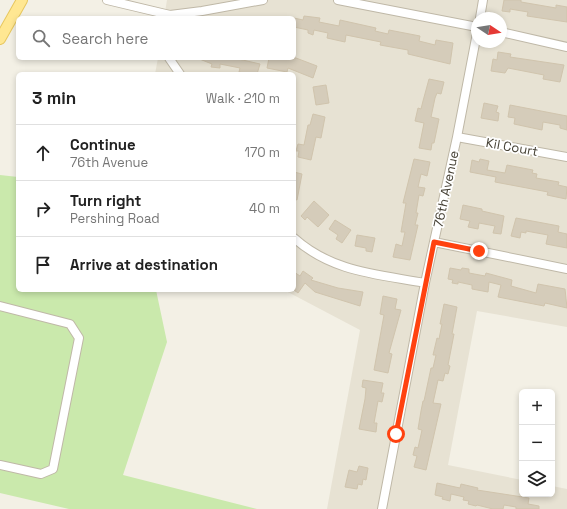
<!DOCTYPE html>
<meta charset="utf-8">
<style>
:root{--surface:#fff;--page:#f2f2f2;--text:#222;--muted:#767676;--line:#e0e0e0}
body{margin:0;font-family:"Space Grotesk",sans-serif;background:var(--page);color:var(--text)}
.controls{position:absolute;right:12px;bottom:12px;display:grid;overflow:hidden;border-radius:6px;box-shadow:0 2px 6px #0003}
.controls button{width:36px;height:36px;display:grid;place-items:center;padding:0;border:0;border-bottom:1px solid var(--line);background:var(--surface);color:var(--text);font:20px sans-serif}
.compass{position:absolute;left:471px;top:12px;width:36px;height:36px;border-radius:50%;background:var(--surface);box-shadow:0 2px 6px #0003;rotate:102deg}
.stop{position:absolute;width:12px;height:12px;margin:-9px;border:3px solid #ff4210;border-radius:50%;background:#fff}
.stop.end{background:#ff4210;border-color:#fff;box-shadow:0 1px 4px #0008}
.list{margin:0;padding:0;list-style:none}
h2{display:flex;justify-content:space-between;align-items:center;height:52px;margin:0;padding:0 16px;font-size:17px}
h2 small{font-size:13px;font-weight:400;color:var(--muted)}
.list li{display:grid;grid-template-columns:26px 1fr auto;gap:12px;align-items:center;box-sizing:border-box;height:56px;padding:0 16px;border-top:1px solid var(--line)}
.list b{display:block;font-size:15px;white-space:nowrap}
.list p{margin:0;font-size:13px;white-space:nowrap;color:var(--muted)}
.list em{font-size:13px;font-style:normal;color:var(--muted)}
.icon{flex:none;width:22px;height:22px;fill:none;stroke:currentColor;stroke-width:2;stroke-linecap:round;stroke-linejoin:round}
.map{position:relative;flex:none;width:567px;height:509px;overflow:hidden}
.search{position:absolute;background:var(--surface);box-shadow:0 2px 6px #0003;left:16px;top:16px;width:280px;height:44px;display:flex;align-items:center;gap:10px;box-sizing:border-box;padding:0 14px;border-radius:6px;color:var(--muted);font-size:15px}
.panel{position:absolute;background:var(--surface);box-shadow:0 2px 6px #0003;left:16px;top:72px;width:280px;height:220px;border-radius:6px}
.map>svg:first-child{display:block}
.residential{fill:#e7e2d3;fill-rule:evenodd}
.green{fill:#cae9ac}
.building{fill:#d5ccba;stroke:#d0c4ad}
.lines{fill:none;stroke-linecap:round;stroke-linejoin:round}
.minor-casing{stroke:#bfb8a7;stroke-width:10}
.major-casing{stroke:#e7c75e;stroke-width:12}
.minor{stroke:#fff;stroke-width:8}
.major{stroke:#ffe792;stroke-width:10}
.route{stroke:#ff4210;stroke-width:5}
.labels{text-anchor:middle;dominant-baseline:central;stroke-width:3.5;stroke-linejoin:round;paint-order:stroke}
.street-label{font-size:13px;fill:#454034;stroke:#fff}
</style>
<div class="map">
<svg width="567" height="509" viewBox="0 0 567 509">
<rect width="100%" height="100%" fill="#f3f0e5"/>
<path class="residential" d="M 167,0 L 567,0 L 567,327 L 477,311 L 448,465 L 522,480 L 522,494 L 552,494 L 552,486 L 567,489 L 567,509 L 327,509 L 360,330 L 284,290 L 294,290 L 294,74 L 155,74 L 158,58 L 294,58 L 294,18 L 164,18 ZM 477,18 L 501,18 L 501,42 L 477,42 Z"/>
<path class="green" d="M 0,175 L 18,177 L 18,290 L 156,290 L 167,342 L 123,475 L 257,509 L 69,509 L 0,493 Z"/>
<path class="building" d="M 504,0 L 521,0 L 521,2 L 556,8 L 556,5 L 567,7 L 567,22 L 527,16 L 528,12 L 510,9 L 510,12 L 502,11 Z
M 304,16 L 320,18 L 319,22 L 339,26 L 340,20 L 376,28 L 375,31 L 388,34 L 389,30 L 420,36 L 419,41 L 435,45 L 436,40 L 453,43 L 450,64 L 408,54 L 408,50 L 380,45 L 381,42 L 346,35 L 345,42 L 327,38 L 328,33 L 314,30 L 313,35 L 308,33 L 308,30 L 294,27 L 294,18 L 303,20 Z
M 498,52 L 511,54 L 510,57 L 564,65 L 560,82 L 543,79 L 544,75 L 508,68 L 505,73 L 491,71 L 493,59 L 497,60 Z
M 197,58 L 234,58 L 260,64 L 257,74 L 248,74 L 239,72 L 240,68 L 220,64 L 220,68 L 211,67 L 212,64 Z
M 269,58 L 296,58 L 317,66 L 313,78 L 288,68 L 287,72 L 267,68 Z
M 429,79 L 444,82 L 441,94 L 437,93 L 435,98 L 431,117 L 439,119 L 434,143 L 432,143 L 431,150 L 419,148 L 424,123 L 415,121 L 418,108 L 421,109 L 423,101 Z
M 326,85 L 329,103 L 316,105 L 313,87 Z
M 484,103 L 498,106 L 496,112 L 499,113 L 498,121 L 481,118 Z
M 510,105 L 567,116 L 567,130 L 560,128 L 560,125 L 543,122 L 542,130 L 514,124 L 515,118 L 508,117 Z
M 313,114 L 325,117 L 321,138 L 316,137 L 311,160 L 298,157 L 299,151 L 296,151 L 298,144 L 304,145 L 308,125 L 310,125 Z
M 414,159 L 430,162 L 427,176 L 421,174 L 418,187 L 425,188 L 423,196 L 419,195 L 416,213 L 418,213 L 415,225 L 418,225 L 410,260 L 393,257 L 396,244 L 402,246 L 405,232 L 401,232 L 406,203 L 403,203 Z
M 480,159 L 489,161 L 487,170 L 505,173 L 507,165 L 533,170 L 532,173 L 537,174 L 536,178 L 559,182 L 558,185 L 567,187 L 566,199 L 547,195 L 548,192 L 495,182 L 496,177 L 470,172 L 472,160 L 479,162 Z
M 294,172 L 302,174 L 297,200 L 294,199 Z
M 314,201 L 329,215 L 318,227 L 307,217 L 305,220 L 301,216 Z
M 463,205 L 482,209 L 482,211 L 504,216 L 501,234 L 493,233 L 495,226 L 479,223 L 478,229 L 468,227 L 470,221 L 460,219 Z
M 516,218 L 559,226 L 558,232 L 567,234 L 567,248 L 546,244 L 548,235 L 526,231 L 526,233 L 521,232 L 520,238 L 511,236 Z
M 335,220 L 351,230 L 342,243 L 336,239 L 338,235 L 329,229 Z
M 357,235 L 375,238 L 372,252 L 366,251 L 366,248 L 355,246 Z
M 450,268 L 461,270 L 462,268 L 469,269 L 469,273 L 485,276 L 486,273 L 512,280 L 511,286 L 536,293 L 538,284 L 565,289 L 567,308 L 545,303 L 544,306 L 498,297 L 501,285 L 489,282 L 488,292 L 472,289 L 472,285 L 458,282 L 458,284 L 452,283 L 453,280 L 448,279 Z
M 303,271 L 313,278 L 311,280 L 338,288 L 363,292 L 360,306 L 315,292 L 305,283 L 298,293 L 294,290 L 294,272 L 300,276 Z
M 383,296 L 397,299 L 395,309 L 401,310 L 389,353 L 392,354 L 388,373 L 374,370 L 384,315 L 380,314 Z
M 444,304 L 457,307 L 452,334 L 454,334 L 448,365 L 450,366 L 448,374 L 445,373 L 443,381 L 438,380 L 433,403 L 441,404 L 426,470 L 414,467 L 417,456 L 413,455 L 415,447 L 418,448 L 422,430 L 418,429 L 421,411 L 423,401 L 424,401 L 431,368 L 433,368 L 436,355 L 433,355 L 437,338 L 439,339 L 442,324 L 440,324 Z
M 363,380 L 383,383 L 381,393 L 384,393 L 382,402 L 378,401 L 374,423 L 377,423 L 376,432 L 359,429 L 365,399 L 366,388 L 362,387 Z
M 359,466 L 368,468 L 366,480 L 363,479 L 362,485 L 358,484 L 357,489 L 345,487 L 349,470 L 357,472 Z
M 437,483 L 460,488 L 461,484 L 478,488 L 477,490 L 529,498 L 528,504 L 539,506 L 539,509 L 516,509 L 516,507 L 504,505 L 503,509 L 493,509 L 477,505 L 476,506 L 468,504 L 469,501 L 463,500 L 464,497 L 451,494 L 450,501 L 442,499 L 443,497 L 435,495 Z"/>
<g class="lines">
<defs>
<path id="minor" d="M 107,0 L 170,15 L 202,11 L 263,0
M 338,0 L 477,27
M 480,18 L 483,0
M 501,32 L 567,47
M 169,58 L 180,74
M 457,137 L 567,157
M 294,238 C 332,272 376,274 425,283
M 434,242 L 567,269
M 0,306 L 70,324 L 79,338 L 53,469 L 41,474 L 0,465
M 382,509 L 425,283 L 457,137 L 477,33"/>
<path id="major" d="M 0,39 L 22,0"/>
</defs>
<use href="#minor" class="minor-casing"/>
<use href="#major" class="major-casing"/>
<use href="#minor" class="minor"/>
<use href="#major" class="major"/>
</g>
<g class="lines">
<path class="route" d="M 396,434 L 434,242 L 479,251"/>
</g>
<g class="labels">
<g class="street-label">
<text transform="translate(512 147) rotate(10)">Kil Court</text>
<text transform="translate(446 189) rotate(-78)">76th Avenue</text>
</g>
</g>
</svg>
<div class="controls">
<button>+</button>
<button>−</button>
<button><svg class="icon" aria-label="layers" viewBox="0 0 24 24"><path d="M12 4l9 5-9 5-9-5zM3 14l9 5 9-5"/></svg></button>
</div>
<svg class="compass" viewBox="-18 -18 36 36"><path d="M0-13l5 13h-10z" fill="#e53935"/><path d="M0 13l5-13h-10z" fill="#767676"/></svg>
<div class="stop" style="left:396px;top:434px"></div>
<div class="stop end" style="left:479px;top:251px"></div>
<div class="search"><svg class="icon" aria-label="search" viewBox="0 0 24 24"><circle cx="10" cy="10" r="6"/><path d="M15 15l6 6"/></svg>Search here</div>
<section class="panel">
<h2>3 min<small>Walk · 210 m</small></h2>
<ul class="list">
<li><svg class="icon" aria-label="ahead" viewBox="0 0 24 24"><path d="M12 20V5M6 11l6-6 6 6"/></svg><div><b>Continue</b><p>76th Avenue</p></div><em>170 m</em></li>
<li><svg class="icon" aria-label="right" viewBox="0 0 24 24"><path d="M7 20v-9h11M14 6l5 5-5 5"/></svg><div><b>Turn right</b><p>Pershing Road</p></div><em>40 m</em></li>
<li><svg class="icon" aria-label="arrive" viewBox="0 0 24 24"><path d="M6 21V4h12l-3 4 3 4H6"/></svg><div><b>Arrive at destination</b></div></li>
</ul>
</section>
</div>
